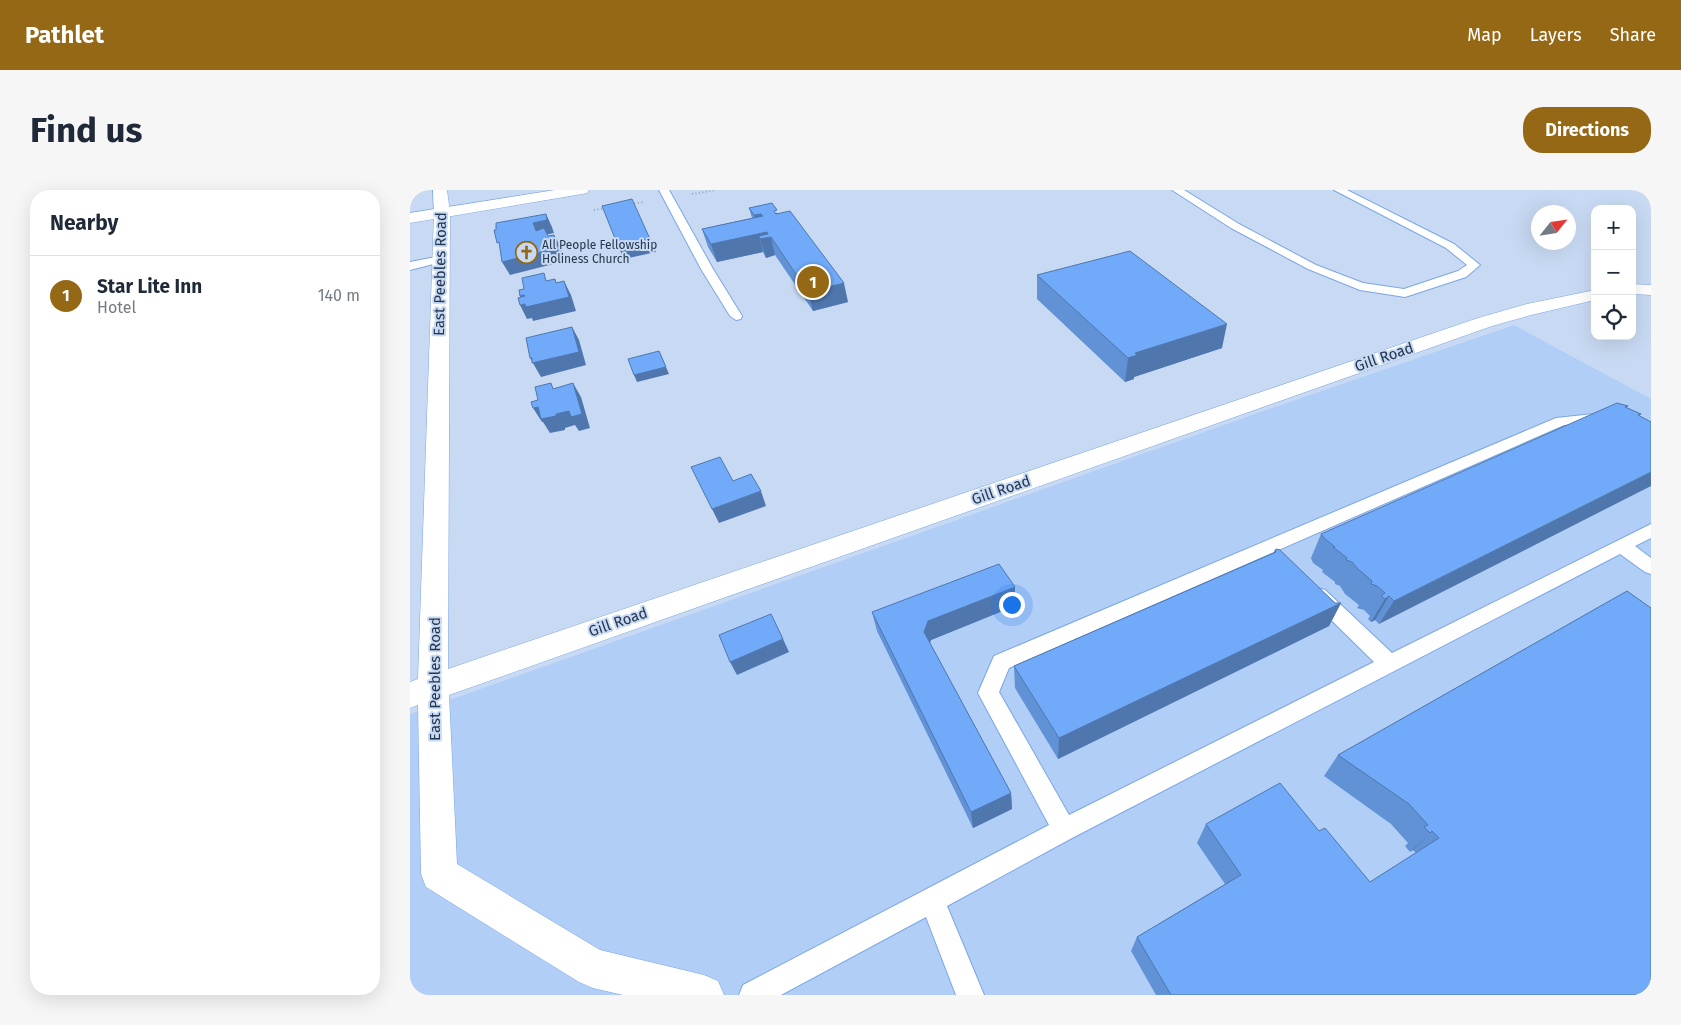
<!DOCTYPE html>
<meta charset="utf-8">
<style>
:root{--surface:#fff;--page:#f6f6f7;--text:#1f2937;--muted:#747a83;--line:#e0e1e3;--accent:#956815}
body{margin:0;font-family:"Fira Sans",sans-serif;background:var(--page);color:var(--text)}
.controls{position:absolute;right:15px;top:15px;display:grid;overflow:hidden;border-radius:10px;box-shadow:0 5px 20px #0002}
.controls button{width:45px;height:45px;display:grid;place-items:center;padding:0;border:0;border-bottom:1px solid var(--line);background:var(--surface);color:var(--text);font:25px sans-serif}
.compass{position:absolute;left:1121px;top:15px;width:45px;height:45px;border-radius:50%;background:var(--surface);box-shadow:0 5px 20px #0002;rotate:60deg}
.you{position:absolute;left:601px;top:414px;width:18px;height:18px;margin:-12px;border:4px solid #fff;border-radius:50%;background:#1a73e8;box-shadow:0 0 0 8px #1a73e833}
.badge{display:grid;place-items:center;width:32px;height:32px;border-radius:50%;background:var(--accent);color:#fff;font-size:16px;font-weight:700}
.pin{position:absolute;translate:-50% -50%;border:2px solid #fff;box-shadow:0 1px 5px #0006}
.list{margin:0;padding:0;list-style:none}
h2{display:flex;justify-content:space-between;align-items:center;height:65px;margin:0;padding:0 20px;font-size:21px}
h2 small{font-size:16px;font-weight:400;color:var(--muted)}
.list li{display:grid;grid-template-columns:32px 1fr auto;gap:15px;align-items:center;box-sizing:border-box;height:80px;padding:0 20px;border-top:1px solid var(--line)}
.list b{display:block;font-size:19px;white-space:nowrap}
.list p{margin:0;font-size:16px;white-space:nowrap;color:var(--muted)}
.list em{font-size:16px;font-style:normal;color:var(--muted)}
.icon{flex:none;width:28px;height:28px;fill:none;stroke:currentColor;stroke-width:2;stroke-linecap:round;stroke-linejoin:round}
.map{position:relative;flex:none;width:1241px;height:805px;overflow:hidden;border-radius:20px}
header{display:flex;align-items:center;gap:30px;box-sizing:border-box;height:70px;padding:0 25px;background:var(--accent);color:#fff}
header strong{font-size:24px}
nav{display:flex;gap:28px;margin-inline-start:auto;font-size:18px}
.intro{display:flex;align-items:center;justify-content:space-between;box-sizing:border-box;height:120px;padding:0 30px}
h1{margin:0;font-size:35px}
.button{padding:12px 22px;border-radius:20px;background:var(--accent);color:#fff;font-size:18px;font-weight:700}
main{display:flex;gap:30px;padding:0 30px}
aside{flex:1;background:var(--surface);border-radius:20px;box-shadow:0 5px 20px #0002}
.map>svg:first-child{display:block}
.built{fill:#b1cef7}
.lines{fill:none;stroke-linecap:round;stroke-linejoin:round}
.lane-casing{stroke:#7ba6e2;stroke-width:2}
.street-casing{stroke:#7ba6e2;stroke-width:1}
.secondary-casing{stroke:#7ba6e2;stroke-width:1}
.highway-casing{stroke:#7ba6e2;stroke-width:1}
.path{stroke:#93a5be;stroke-width:2;stroke-dasharray:1 2.5;stroke-linecap:butt}
.lane{fill:#fff;fill-rule:evenodd}
.street{fill:#fff;fill-rule:evenodd}
.secondary{fill:#fff;fill-rule:evenodd}
.highway{fill:#fff;fill-rule:evenodd}
.wall{fill:#6192d6}
.shaded-wall{fill:#4f77ae}
.building{fill:#71aaf9;stroke:#4f77ae}
.labels{text-anchor:middle;dominant-baseline:central;stroke-width:4;stroke-linejoin:round;paint-order:stroke}
.far-poi-label{font-size:12px;fill:#24364e;stroke:#c8daf3;text-anchor:start}
.street-label{font-size:15px;fill:#24364e;stroke:#c8daf3}
</style>
<header>
<strong>Pathlet</strong>
<nav><a>Map</a><a>Layers</a><a>Share</a></nav>
</header>
<div class="intro"><h1>Find us</h1><a class="button">Directions</a></div>
<main>
<aside>
<h2>Nearby<small></small></h2>
<ul class="list">
<li><span class="badge">1</span><div><b>Star Lite Inn</b><p>Hotel</p></div><em>140 m</em></li>
</ul>
</aside>
<div class="map">
<svg width="1241" height="805" viewBox="0 0 1241 805">
<rect width="100%" height="100%" fill="#c8daf3"/>
<path class="built" d="M 1104,135 L 1241,209 L 1241,805 L 0,805 L 0,524 L 859,219 Z"/>
<g class="lines">
<defs>
<path id="lane" d="M 249,0 L 259,0 L 303,79 L 332,126 L 331,129 L 326,130 L 320,126 L 291,79 Z
M 762,0 L 774,0 L 829,34 L 906,75 L 953,93 L 994,99 L 1048,81 L 1057,75 L 1036,58 L 924,0 L 937,0 L 1044,54 L 1070,75 L 1056,87 L 995,107 L 950,100 L 898,79 L 821,38 Z
M 31,66 L 35,67 L 37,69 L 35,71 L 0,80 L 0,72 Z
M 1193,223 L 1198,225 L 1200,228 L 1198,231 L 1154,235 L 599,478 L 589,502 L 659,625 L 964,472 L 901,410 L 899,405 L 901,400 L 908,398 L 915,400 L 982,463 L 1241,334 L 1241,348 L 1225,356 L 1241,368 L 1241,384 L 1235,382 L 1210,364 L 662,648 L 537,716 L 574,805 L 546,805 L 516,727 L 371,805 L 329,805 L 333,795 L 639,635 L 568,503 L 584,466 L 1146,228 Z"/>
<path id="street" d="M 32,18 L 37,20 L 40,23 L 38,479 L 1068,128 L 1117,114 L 1185,100 L 1185,110 L 1121,125 L 1082,136 L 39,505 L 47,674 L 190,760 L 294,785 L 308,791 L 314,805 L 213,805 L 183,798 L 169,792 L 16,697 L 11,684 L 8,515 L 0,518 L 0,492 L 8,489 L 24,23 L 27,20 Z
M 1222,94 L 1241,95 L 1241,105 L 1222,104 Z"/>
<path id="secondary" d="M 23,0 L 37,0 L 40,23 L 37,26 L 27,26 L 24,23 Z"/>
<path id="highway" d="M 145,0 L 179,0 L 177,3 L 172,4 L 0,33 L 0,23 Z"/>
</defs>
<use href="#lane" class="lane-casing"/>
<use href="#street" class="street-casing"/>
<use href="#secondary" class="secondary-casing"/>
<use href="#highway" class="highway-casing"/>
<path class="path" d="M 282,4 L 306,0
M 221,14 L 234,12
M 184,20 L 197,18"/>
<use href="#lane" class="lane"/>
<use href="#street" class="street"/>
<use href="#secondary" class="secondary"/>
<use href="#highway" class="highway"/>
</g>
<path class="wall" d="M 339,18 L 368,23 L 438,112 L 403,121 L 365,65 L 356,68 L 353,62 L 307,72 L 298,57 L 292,39 L 342,28 Z
M 627,85 L 812,158 L 724,187 L 724,189 L 715,192 L 627,109 Z
M 1217,218 L 1231,224 L 969,434 L 965,430 L 961,432 L 958,429 L 960,426 L 954,420 L 947,418 L 949,415 L 935,404 L 930,396 L 925,394 L 925,392 L 912,382 L 913,380 L 903,373 L 901,368 L 911,344 Z
M 865,360 L 925,413 L 931,413 L 919,436 L 648,569 L 605,498 L 604,476 L 863,363 Z
M 1217,401 L 1241,805 L 746,805 L 721,761 L 727,747 L 815,694 L 787,653 L 796,634 L 909,641 L 960,692 L 1006,663 L 1003,660 L 1000,662 L 995,656 L 998,653 L 981,634 L 914,586 L 928,565 Z
M 605,416 L 521,450 L 520,453 L 601,603 L 602,619 L 563,638 L 467,441 L 462,422 Z"/>
<path class="shaded-wall" d="M 136,24 L 142,37 L 144,43 L 130,46 L 126,41 L 123,33 Z
M 351,24 L 356,42 L 349,43 L 344,25 Z
M 357,42 L 358,48 L 361,47 L 365,65 L 356,68 L 350,49 L 349,46 L 353,62 L 307,72 L 301,54 Z
M 144,45 L 151,57 L 154,68 L 146,70 L 147,73 L 100,85 L 92,72 L 140,57 Z
M 240,49 L 246,62 L 214,69 L 208,56 Z
M 154,91 L 161,105 L 166,121 L 123,131 L 122,128 L 117,129 L 110,115 L 114,114 L 110,106 Z
M 434,93 L 438,112 L 403,121 L 398,102 Z
M 817,134 L 812,158 L 724,187 L 724,189 L 715,192 L 718,168 L 725,163 Z
M 162,137 L 169,150 L 176,175 L 131,187 L 120,168 Z
M 249,161 L 259,184 L 227,192 L 224,185 Z
M 163,193 L 171,207 L 180,238 L 169,241 L 165,235 L 155,238 L 155,240 L 140,243 L 133,232 L 132,232 L 123,218 L 128,217 L 146,224 Z
M 1241,282 L 1241,296 L 969,434 L 984,411 Z
M 351,301 L 356,316 L 309,333 L 302,319 Z
M 605,397 L 605,416 L 521,450 L 517,460 L 514,442 L 518,431 Z
M 979,406 L 965,430 L 961,432 L 975,409 Z
M 931,413 L 919,436 L 648,569 L 649,548 Z
M 373,449 L 379,462 L 327,485 L 320,472 Z
M 601,603 L 602,619 L 563,638 L 561,622 Z
M 1022,641 L 1003,660 L 1000,662 L 1020,643 Z"/>
<path class="building" d="M 222,9 L 240,49 L 208,56 L 192,16 Z
M 362,13 L 367,20 L 364,21 L 366,24 L 380,21 L 434,93 L 398,102 L 361,47 L 350,49 L 349,46 L 358,44 L 357,42 L 301,54 L 292,39 L 353,26 L 351,24 L 344,25 L 339,18 Z
M 136,24 L 137,30 L 123,33 L 126,41 L 134,38 L 138,46 L 144,45 L 147,56 L 140,57 L 140,60 L 92,72 L 89,52 L 87,53 L 84,40 L 86,40 L 86,33 Z
M 720,61 L 817,134 L 725,163 L 727,165 L 718,168 L 627,85 Z
M 134,83 L 136,91 L 145,89 L 146,93 L 154,91 L 159,107 L 116,117 L 115,114 L 110,115 L 108,108 L 115,106 L 114,105 L 110,106 L 109,100 L 114,99 L 112,88 Z
M 162,137 L 169,162 L 122,173 L 122,168 L 120,168 L 116,148 Z
M 249,161 L 256,177 L 224,185 L 218,169 Z
M 141,193 L 143,199 L 163,193 L 172,224 L 161,227 L 159,221 L 146,224 L 146,226 L 131,229 L 128,217 L 123,218 L 121,212 L 128,210 L 125,197 Z
M 1207,213 L 1218,216 L 1215,217 L 1231,224 L 1228,225 L 1241,232 L 1241,282 L 984,411 L 979,406 L 975,409 L 971,406 L 975,403 L 967,396 L 961,394 L 962,391 L 948,379 L 942,372 L 936,370 L 937,368 L 923,357 L 925,357 L 914,348 L 911,344 Z
M 310,267 L 323,291 L 341,284 L 351,301 L 302,319 L 281,277 Z
M 867,359 L 870,360 L 925,413 L 931,413 L 649,548 L 604,476 L 866,362 L 865,360 Z
M 589,374 L 605,397 L 518,431 L 514,442 L 601,603 L 561,622 L 462,422 Z
M 1217,401 L 1241,418 L 1241,805 L 761,805 L 727,747 L 831,685 L 796,634 L 870,593 L 909,641 L 915,638 L 960,692 L 1029,648 L 1022,641 L 1020,643 L 1014,637 L 1018,635 L 999,614 L 928,565 Z
M 361,424 L 373,449 L 320,472 L 309,445 Z"/>
<defs>
<symbol id="church-ring" viewBox="-11 -11 22 22"><circle r="9.5" fill="#c8daf3" stroke="#956815" stroke-width="1.5"/><path d="M-1.2-6h2.4v3.5h3.3v2.4h-3.3V6h-2.4V-.1h-3.3v-2.4h3.3Z" fill="#956815"/></symbol>
</defs>
<g fill-rule="evenodd">
<use href="#church-ring" x="104" y="50" width="25" height="25"/>
</g>
<g class="labels">
<g class="far-poi-label">
<text x="132" y="55">All People Fellowship<tspan x="132" dy="14">Holiness Church</tspan></text>
</g>
<g class="street-label">
<text transform="translate(30 84) rotate(-89)">East Peebles Road</text>
<text transform="translate(974 167) rotate(-19)">Gill Road</text>
<text transform="translate(591 300) rotate(-19)">Gill Road</text>
<text transform="translate(208 432) rotate(-19)">Gill Road</text>
<text transform="translate(25 489) rotate(-90)">East Peebles Road</text>
</g>
</g>
</svg>
<div class="controls">
<button>+</button>
<button>−</button>
<button><svg class="icon" aria-label="locate" viewBox="0 0 24 24"><circle cx="12" cy="12" r="6"/><path d="M12 2v4M12 18v4M2 12h4M18 12h4"/></svg></button>
</div>
<svg class="compass" viewBox="-18 -18 36 36"><path d="M0-13l5 13h-10z" fill="#e53935"/><path d="M0 13l5-13h-10z" fill="#747a83"/></svg>
<div class="you"></div>
<div class="pin badge" style="left:403px;top:92px">1</div>
</div>
</main>
